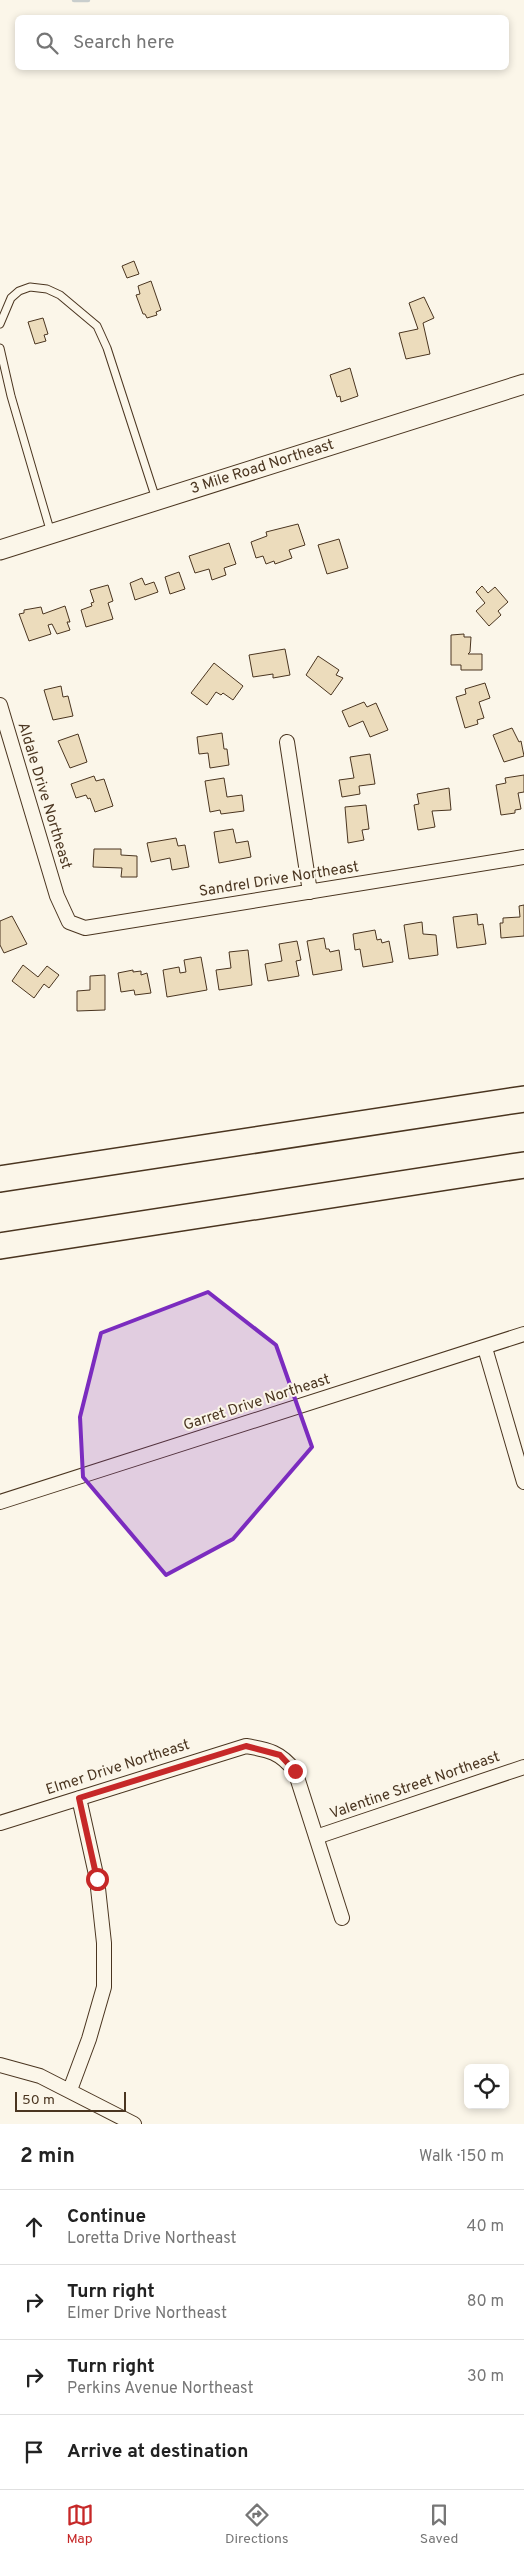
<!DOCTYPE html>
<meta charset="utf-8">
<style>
:root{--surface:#fff;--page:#f6f6f6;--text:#222;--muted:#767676;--line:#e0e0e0;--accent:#c62828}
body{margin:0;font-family:Overpass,sans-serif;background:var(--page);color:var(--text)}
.controls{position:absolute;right:15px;bottom:15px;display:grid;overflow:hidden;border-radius:8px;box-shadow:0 2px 8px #0003}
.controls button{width:45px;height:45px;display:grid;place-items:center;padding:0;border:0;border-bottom:1px solid var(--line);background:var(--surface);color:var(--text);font:25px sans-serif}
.scale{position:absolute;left:15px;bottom:12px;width:111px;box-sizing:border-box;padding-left:5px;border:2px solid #4a3520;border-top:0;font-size:14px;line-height:18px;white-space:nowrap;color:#4a3520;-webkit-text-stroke:4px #fbf6e9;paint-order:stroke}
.stop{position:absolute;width:15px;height:15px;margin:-11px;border:4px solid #c62828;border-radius:50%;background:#fff}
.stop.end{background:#c62828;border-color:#fff;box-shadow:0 1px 5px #0008}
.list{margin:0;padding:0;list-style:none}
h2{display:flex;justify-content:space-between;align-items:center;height:65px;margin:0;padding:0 20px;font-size:21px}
h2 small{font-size:16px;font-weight:400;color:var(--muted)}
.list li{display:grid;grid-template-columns:32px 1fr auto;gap:15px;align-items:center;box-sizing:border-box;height:75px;padding:0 20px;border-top:1px solid var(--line)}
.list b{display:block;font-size:19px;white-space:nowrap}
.list p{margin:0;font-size:16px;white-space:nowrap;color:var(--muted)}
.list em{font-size:16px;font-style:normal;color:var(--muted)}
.icon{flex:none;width:28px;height:28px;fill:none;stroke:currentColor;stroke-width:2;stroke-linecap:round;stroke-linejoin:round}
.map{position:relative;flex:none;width:524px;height:2124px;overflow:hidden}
.search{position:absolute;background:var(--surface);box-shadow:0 2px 8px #0003;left:15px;right:15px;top:15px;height:55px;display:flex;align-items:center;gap:12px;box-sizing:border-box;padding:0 18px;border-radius:8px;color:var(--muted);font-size:19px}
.sheet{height:365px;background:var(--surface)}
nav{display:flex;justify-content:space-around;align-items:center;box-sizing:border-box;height:70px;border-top:1px solid var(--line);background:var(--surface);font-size:14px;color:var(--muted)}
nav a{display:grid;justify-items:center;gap:2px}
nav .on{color:var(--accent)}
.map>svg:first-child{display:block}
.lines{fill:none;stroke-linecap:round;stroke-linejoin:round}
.stream{stroke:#c9cecd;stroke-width:4.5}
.building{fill:#ecdcbc;stroke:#4a3520}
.lane-casing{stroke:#4a3520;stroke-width:9}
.street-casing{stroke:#4a3520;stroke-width:16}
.secondary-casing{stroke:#4a3520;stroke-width:21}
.highway-casing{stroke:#4a3520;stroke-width:28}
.lane{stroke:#fbf6e9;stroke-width:7}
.street{stroke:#fbf6e9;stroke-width:14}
.secondary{stroke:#fbf6e9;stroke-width:19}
.highway{stroke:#fbf6e9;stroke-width:25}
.route{stroke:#c62828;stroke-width:6}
.marked{fill:#7b2cbf;fill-opacity:0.2;stroke:#7b2cbf;stroke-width:4;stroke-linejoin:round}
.labels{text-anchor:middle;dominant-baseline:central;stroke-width:4;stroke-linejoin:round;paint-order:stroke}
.street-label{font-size:15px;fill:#4a3520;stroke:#fbf6e9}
</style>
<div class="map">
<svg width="524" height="2124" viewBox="0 0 524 2124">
<rect width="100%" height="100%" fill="#fbf6e9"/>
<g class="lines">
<path class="stream" d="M 74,0 L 88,0"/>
</g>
<path class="building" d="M 134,261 L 139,274 L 127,278 L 122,266 Z
M 151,281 L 161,310 L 156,312 L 157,315 L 147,318 L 145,314 L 143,314 L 136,295 L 140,294 L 138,286 Z
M 424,297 L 434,318 L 423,323 L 430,354 L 406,359 L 399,333 L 418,329 L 409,303 Z
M 43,318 L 48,334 L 44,335 L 46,341 L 35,344 L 28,322 Z
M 350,368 L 358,396 L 341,402 L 340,396 L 337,397 L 330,375 Z
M 298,524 L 305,545 L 289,550 L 292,558 L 275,564 L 274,561 L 266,564 L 263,556 L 256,558 L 251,542 L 267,536 L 266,532 Z
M 339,539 L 348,568 L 327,574 L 318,545 Z
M 229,543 L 236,564 L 224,568 L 226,575 L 212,580 L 209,569 L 195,573 L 189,556 Z
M 179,572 L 185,589 L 170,594 L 165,577 Z
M 142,578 L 145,585 L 154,582 L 158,592 L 135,600 L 130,583 Z
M 108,585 L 113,601 L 108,603 L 113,619 L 86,627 L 81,610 L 92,606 L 91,603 L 94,602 L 90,590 Z
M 482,586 L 488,593 L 495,587 L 508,602 L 498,611 L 501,615 L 489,626 L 476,611 L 485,603 L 476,592 Z
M 65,606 L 70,622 L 67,622 L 70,630 L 57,634 L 52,624 L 48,625 L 51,634 L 29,641 L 19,614 L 24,613 L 24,610 L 41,607 L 43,614 Z
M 464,634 L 464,637 L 471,637 L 470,652 L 468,654 L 482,654 L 482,670 L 461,670 L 461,665 L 451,665 L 451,635 Z
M 285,649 L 290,675 L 273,678 L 273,674 L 253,677 L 249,655 Z
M 318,656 L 339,670 L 336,675 L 343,678 L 331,695 L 306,675 Z
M 214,663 L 243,686 L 233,700 L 223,693 L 221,695 L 216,692 L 207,705 L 191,693 Z
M 485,683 L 490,698 L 479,702 L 484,718 L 477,720 L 478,724 L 465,728 L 456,697 L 466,694 L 465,689 Z
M 61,686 L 63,697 L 68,696 L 73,716 L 53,720 L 44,690 Z
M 364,702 L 367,707 L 376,703 L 388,730 L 370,737 L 363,721 L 349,727 L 342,711 Z
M 512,728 L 519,742 L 521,741 L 524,756 L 504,762 L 493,735 Z
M 222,733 L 224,749 L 227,749 L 229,765 L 210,768 L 208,753 L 199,754 L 197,737 Z
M 78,734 L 87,762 L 70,768 L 58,741 Z
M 370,754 L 375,784 L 359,786 L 360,794 L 342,797 L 339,780 L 354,778 L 350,757 Z
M 524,775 L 524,792 L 518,793 L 521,809 L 515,810 L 515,813 L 501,815 L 496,785 L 506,783 L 505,778 Z
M 94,776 L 96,781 L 104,779 L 113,806 L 95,812 L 90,798 L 88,799 L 86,795 L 76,798 L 71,784 Z
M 224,778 L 227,797 L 242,795 L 244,811 L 221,814 L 220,810 L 210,812 L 205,781 Z
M 449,788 L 451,810 L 432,811 L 435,827 L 418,830 L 414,805 L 419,804 L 417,794 Z
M 366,805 L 369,829 L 362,830 L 364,840 L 348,843 L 345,807 Z
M 233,829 L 236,843 L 248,841 L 251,857 L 219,863 L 214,832 Z
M 176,838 L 178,846 L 185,845 L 189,867 L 172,870 L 170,858 L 151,862 L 147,843 Z
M 94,849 L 121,849 L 121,855 L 137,856 L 137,877 L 121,877 L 122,868 L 93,867 Z
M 524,905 L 524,936 L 501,938 L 500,923 L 503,923 L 503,918 L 520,917 L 519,906 Z
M 477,914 L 478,925 L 483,924 L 486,944 L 457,948 L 453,917 Z
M 12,916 L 27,944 L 4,953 L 0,945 L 0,921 Z
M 422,922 L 423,934 L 436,935 L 438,955 L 409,959 L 404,925 Z
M 375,930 L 377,940 L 381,939 L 382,943 L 389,941 L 393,962 L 363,967 L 360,949 L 355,950 L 353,934 Z
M 324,938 L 326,949 L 329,949 L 330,952 L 339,950 L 342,970 L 313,975 L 307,941 Z
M 297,941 L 301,960 L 296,961 L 299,976 L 268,981 L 265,964 L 282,961 L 279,944 Z
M 248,950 L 252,985 L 219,990 L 216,970 L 231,968 L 229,952 Z
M 201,957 L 207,990 L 167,997 L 163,970 L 179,967 L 180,973 L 186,972 L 184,960 Z
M 23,965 L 38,977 L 47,966 L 59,975 L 49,988 L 44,984 L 34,998 L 12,981 Z
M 133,970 L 133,972 L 141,971 L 141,975 L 147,973 L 151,993 L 135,995 L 134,990 L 121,992 L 118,973 Z
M 105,975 L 105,1010 L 77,1011 L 77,991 L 90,990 L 90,976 Z"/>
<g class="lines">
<defs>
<path id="lane" d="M 0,324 L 11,298 L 19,291 L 30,287 L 47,289 L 60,295 L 97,326 L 107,348 L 156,499
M 0,348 L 11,396 L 51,533"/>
<path id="street" d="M 0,705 L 57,896 L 69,922 L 85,928 L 524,857
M 287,742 L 310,892
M 485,1348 L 524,1482
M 0,1502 L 524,1334
M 0,1823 L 246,1746 C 269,1750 280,1752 295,1771 L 342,1918
M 316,1837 L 524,1767
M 0,2065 L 40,2076 L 134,2124
M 70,2090 L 89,2039 L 104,1987 L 104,1943 L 97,1879 L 79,1798"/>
<g id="secondary">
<path id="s1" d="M 0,550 L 524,384"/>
</g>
<path id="highway" d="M 0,1179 L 524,1099
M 0,1246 L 524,1165"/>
</defs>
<use href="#lane" class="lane-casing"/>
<use href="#street" class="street-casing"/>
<use href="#secondary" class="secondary-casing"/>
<use href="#highway" class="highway-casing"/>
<use href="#lane" class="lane"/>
<use href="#street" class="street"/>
<use href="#secondary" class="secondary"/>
<use href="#highway" class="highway"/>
</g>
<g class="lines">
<path class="route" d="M 97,1879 L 79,1798 L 246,1746 L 280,1755 L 295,1771"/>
</g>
<path class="marked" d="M 208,1292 L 276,1345 L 312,1447 L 233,1539 L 166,1575 L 83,1477 L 80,1417 L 101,1333 Z"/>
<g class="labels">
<g class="street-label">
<text stroke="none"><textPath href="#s1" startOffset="275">3 Mile Road Northeast</textPath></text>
<text transform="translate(44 796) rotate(73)">Aldale Drive Northeast</text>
<text transform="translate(279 880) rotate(-9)">Sandrel Drive Northeast</text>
<text transform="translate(257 1403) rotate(-18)">Garret Drive Northeast</text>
<text transform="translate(118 1768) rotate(-18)">Elmer Drive Northeast</text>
<text transform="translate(415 1786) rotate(-19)">Valentine Street Northeast</text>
</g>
</g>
</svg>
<div class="controls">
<button><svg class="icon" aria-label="locate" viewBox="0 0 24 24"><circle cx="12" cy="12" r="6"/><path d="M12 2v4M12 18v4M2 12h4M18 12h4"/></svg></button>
</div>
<div class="scale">50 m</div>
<div class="stop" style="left:97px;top:1879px"></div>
<div class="stop end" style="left:295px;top:1771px"></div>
<div class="search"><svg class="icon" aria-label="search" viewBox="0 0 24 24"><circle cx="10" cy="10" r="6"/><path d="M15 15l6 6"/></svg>Search here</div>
</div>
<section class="sheet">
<h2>2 min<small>Walk · 150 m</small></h2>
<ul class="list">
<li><svg class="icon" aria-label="ahead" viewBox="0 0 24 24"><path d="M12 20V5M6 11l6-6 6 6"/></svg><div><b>Continue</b><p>Loretta Drive Northeast</p></div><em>40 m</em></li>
<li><svg class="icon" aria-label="right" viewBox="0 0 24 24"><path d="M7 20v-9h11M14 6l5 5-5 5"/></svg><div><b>Turn right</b><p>Elmer Drive Northeast</p></div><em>80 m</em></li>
<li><svg class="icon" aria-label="right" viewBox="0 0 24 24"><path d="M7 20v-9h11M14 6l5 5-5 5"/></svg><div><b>Turn right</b><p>Perkins Avenue Northeast</p></div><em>30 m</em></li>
<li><svg class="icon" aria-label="arrive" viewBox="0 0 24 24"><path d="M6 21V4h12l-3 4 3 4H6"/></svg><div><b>Arrive at destination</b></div></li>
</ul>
</section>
<nav>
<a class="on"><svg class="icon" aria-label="map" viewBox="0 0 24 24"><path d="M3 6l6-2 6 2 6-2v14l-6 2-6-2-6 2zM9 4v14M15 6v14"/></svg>Map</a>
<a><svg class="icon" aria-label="directions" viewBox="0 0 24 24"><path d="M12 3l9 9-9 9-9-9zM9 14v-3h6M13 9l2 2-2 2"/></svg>Directions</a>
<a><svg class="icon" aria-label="saved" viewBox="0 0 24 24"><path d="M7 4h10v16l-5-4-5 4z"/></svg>Saved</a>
</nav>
